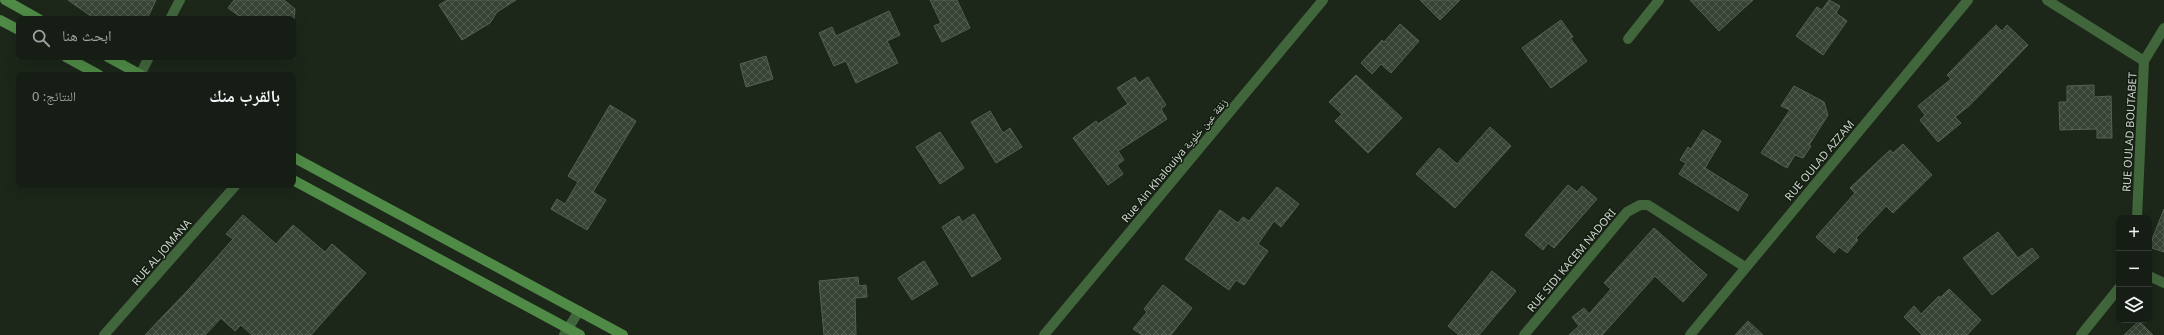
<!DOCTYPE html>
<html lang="ar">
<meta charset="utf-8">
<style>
:root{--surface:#151d14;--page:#1e261d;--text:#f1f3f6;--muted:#9da2a0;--line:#343b34}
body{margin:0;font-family:"Noto Sans","Noto Naskh Arabic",sans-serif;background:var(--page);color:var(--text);direction:rtl}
.controls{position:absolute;right:12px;bottom:12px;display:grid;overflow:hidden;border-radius:8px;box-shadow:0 4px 16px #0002}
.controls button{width:36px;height:36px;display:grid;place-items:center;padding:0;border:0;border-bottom:1px solid var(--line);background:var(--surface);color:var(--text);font:20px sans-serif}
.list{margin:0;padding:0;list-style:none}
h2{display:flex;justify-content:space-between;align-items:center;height:52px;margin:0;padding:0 16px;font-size:17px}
h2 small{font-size:13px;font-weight:400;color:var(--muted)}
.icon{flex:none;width:22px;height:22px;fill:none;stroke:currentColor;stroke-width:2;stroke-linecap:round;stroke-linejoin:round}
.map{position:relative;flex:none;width:2164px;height:335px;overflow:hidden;direction:ltr}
.search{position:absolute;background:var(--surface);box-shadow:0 4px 16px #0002;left:16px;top:16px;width:280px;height:44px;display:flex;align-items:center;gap:10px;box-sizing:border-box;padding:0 14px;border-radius:8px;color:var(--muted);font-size:15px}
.panel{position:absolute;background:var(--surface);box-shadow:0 4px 16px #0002;left:16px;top:72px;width:280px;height:116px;border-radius:8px;direction:rtl}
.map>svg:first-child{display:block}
.building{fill:url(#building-cross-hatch);stroke:#546152}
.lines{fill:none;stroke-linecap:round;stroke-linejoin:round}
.street{stroke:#41663c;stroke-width:10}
.secondary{stroke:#4f8b47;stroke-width:10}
.labels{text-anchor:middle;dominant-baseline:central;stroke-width:3;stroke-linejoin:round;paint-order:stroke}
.street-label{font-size:11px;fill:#cfd7ce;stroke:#131d11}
</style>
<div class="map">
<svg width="2164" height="335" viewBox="0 0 2164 335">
<defs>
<pattern id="building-cross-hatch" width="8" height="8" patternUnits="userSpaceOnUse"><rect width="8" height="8" fill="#374335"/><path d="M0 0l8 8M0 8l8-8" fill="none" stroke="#535d51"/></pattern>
</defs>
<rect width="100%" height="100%" fill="#1c271a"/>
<path class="building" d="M 68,0 L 156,0 L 147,19 L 95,19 Z
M 234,0 L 284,0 L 295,9 L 294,19 L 238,19 L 239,16 L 228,8 Z
M 447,0 L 516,0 L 497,12 L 490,23 L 462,40 L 439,5 Z
M 930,0 L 957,0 L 970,28 L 942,42 L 934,26 L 941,23 Z
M 1420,0 L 1460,0 L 1440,20 Z
M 1690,0 L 1753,0 L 1719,31 Z
M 1829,0 L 1840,6 L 1836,13 L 1847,21 L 1823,55 L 1796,36 L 1817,7 L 1822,10 Z
M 889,11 L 900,35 L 887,41 L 898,63 L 856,83 L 846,61 L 834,66 L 819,33 L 832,27 L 836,36 Z
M 1561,20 L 1573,37 L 1570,38 L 1587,61 L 1551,88 L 1522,48 Z
M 1400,24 L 1419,41 L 1391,73 L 1381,64 L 1372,74 L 1361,63 L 1382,40 L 1384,42 Z
M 1996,25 L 2002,31 L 2007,25 L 2028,45 L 1969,106 L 1955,117 L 1961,123 L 1938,142 L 1920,120 L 1925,115 L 1918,106 L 1951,79 L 1947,75 Z
M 766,56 L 773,79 L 746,87 L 740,64 Z
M 1356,75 L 1402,118 L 1368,153 L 1335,121 L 1342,114 L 1329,102 Z
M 1135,77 L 1139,83 L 1148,77 L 1166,105 L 1161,109 L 1167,119 L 1118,151 L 1124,160 L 1117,165 L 1123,174 L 1108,185 L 1073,138 L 1096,121 L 1098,124 L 1128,104 L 1117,88 Z
M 2094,85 L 2094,97 L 2111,96 L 2112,138 L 2097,138 L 2097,129 L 2060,130 L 2059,102 L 2067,102 L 2067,86 Z
M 1794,86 L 1824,102 L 1828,115 L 1809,145 L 1811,146 L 1803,158 L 1795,155 L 1787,168 L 1761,153 L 1790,110 L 1781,106 Z
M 610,105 L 636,121 L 593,192 L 606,200 L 587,230 L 551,209 L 557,199 L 565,204 L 578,182 L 568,176 Z
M 990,111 L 1003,133 L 1010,128 L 1022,147 L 996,163 L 971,122 Z
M 1490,127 L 1511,146 L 1455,208 L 1416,174 L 1439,148 L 1457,164 Z
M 1703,130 L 1721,141 L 1705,168 L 1748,195 L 1738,211 L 1679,174 L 1686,163 L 1680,160 L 1688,147 L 1691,149 Z
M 940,132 L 964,168 L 940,184 L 916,147 Z
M 1903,144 L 1932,175 L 1893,213 L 1886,206 L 1856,238 L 1858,240 L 1847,253 L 1839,247 L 1834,253 L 1816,237 L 1855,193 L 1850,188 L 1890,150 L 1893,153 Z
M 1568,185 L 1577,192 L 1582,186 L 1597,199 L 1554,248 L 1548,243 L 1543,250 L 1525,235 Z
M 1277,187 L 1299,204 L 1281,227 L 1274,221 L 1258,244 L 1268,251 L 1244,285 L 1236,280 L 1229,290 L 1185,259 L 1220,210 L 1238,223 L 1243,217 L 1249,221 Z
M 2164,209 L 2164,252 L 2149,247 Z
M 974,214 L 1001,259 L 972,277 L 942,227 L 959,216 L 962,222 Z
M 243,215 L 276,244 L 293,225 L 325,252 L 332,244 L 366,273 L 311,335 L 252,335 L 241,325 L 235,331 L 221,318 L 205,335 L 145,335 L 189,289 L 233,239 L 226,234 Z
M 1654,228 L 1707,275 L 1683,302 L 1655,276 L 1602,335 L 1569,335 L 1579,326 L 1572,317 L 1584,308 L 1589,314 L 1611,289 L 1604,283 Z
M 1998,232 L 2018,258 L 2032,248 L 2039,257 L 1992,295 L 1963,258 Z
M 924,261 L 938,284 L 912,300 L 898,278 Z
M 1492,271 L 1516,291 L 1479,335 L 1459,335 L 1448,326 Z
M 858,277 L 859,286 L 866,285 L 867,297 L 855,298 L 856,335 L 824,335 L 819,281 Z
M 1163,285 L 1192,308 L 1171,335 L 1142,335 L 1133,329 L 1147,312 L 1144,309 Z
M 1949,289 L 1981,320 L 1967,335 L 1922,335 L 1904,317 L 1914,306 L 1921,314 L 1939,296 L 1940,298 Z
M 1748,321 L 1763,335 L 1735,335 Z
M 2139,321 L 2153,335 L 2124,335 Z"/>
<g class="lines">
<path class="street" d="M 2047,0 L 2144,61
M 170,19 L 180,0
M 1628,39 L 1659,0
M 140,75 L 149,57
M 2137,218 L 2144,61 L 2164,28
M 2149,276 L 2164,283
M 104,335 L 236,185
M 564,335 L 579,311
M 1044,335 L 1323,0
M 1524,335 L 1627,212 L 1640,205 L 1648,205 L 1745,267
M 1690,335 L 1968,0
M 2081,335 L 2119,288"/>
<path class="secondary" d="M 5,0 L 39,19
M 0,20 L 19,30
M 66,57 L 99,75
M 108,57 L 141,75
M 293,157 L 623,335
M 293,180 L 580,335"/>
</g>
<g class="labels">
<g class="street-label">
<text transform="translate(2129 132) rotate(-87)">RUE OULAD BOUTABET</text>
<text transform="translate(1174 160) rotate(-50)">Rue Ain Khalouiya زنقة عين خلوية</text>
<text transform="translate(1819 160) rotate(-50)">RUE OULAD AZZAM</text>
<text transform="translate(161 252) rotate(-49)">RUE AL JOMANA</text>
<text transform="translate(1571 260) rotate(-50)">RUE SIDI KACEM NADORI</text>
</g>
</g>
</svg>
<div class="controls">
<button>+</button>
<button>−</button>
<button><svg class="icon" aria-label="layers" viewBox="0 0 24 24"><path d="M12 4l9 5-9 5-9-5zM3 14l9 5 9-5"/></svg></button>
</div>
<div class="search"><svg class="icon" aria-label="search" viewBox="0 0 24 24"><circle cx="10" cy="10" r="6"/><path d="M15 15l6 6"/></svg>ابحث هنا</div>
<section class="panel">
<h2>بالقرب منك<small>النتائج: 0</small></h2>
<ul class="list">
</ul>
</section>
</div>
